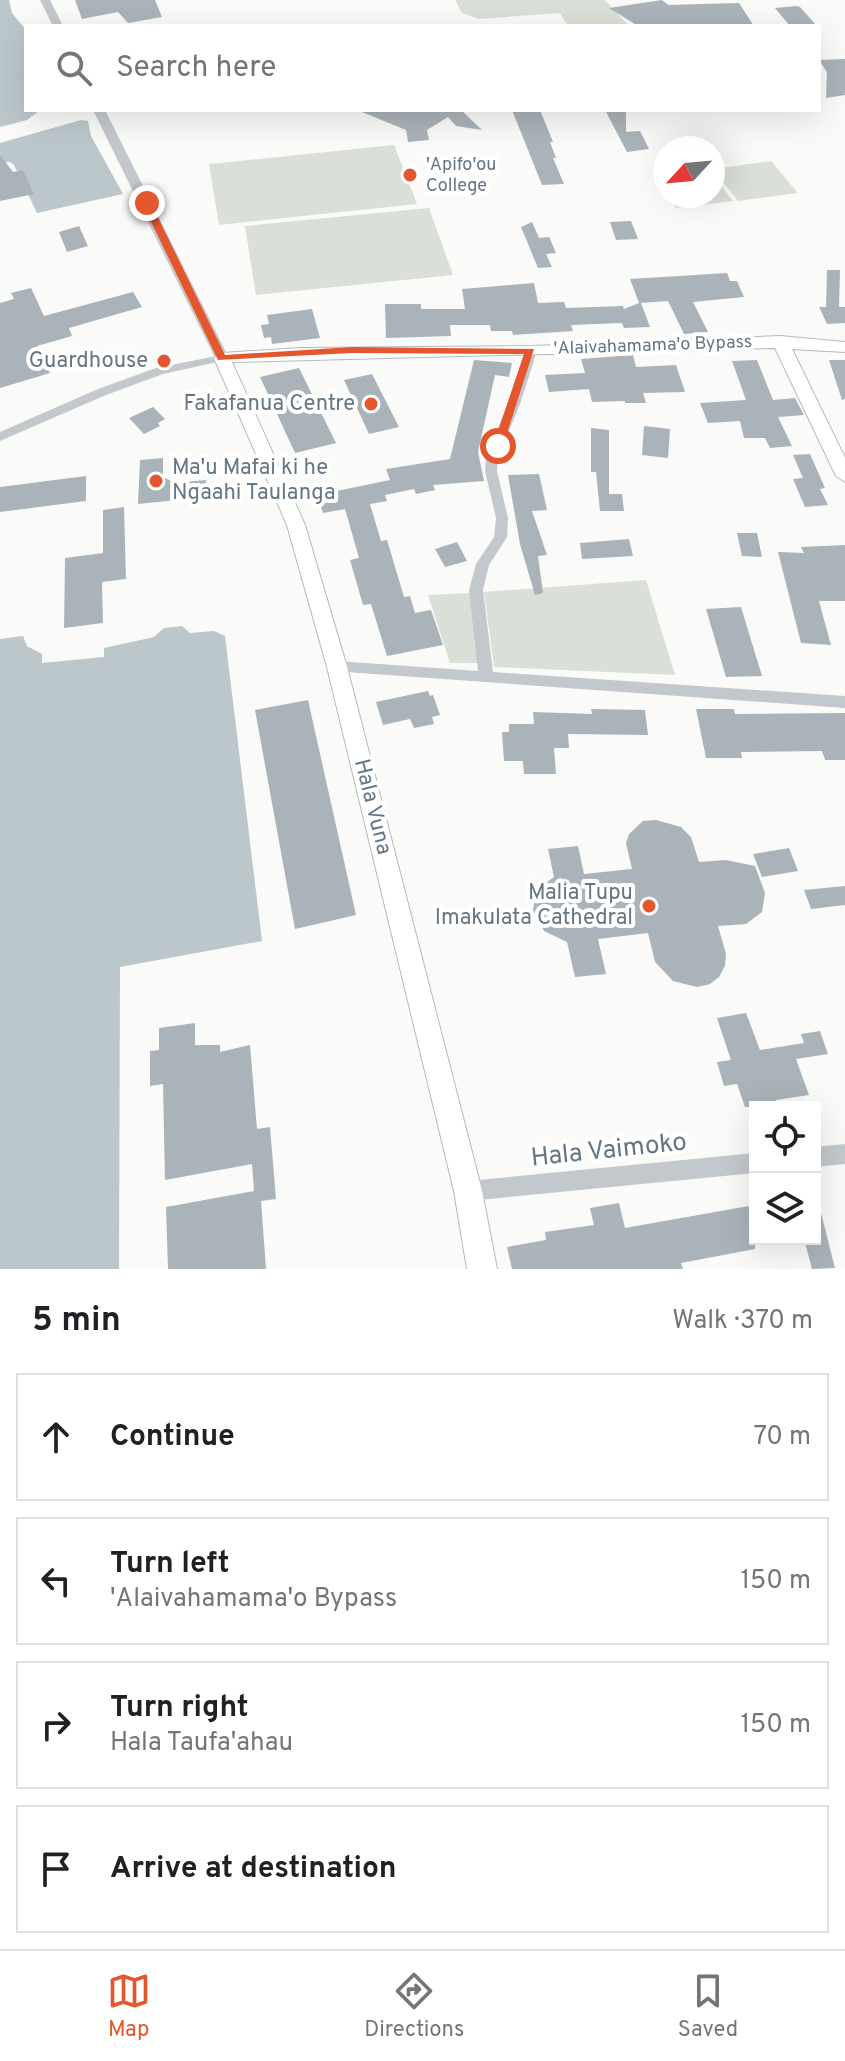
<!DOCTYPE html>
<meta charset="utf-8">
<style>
:root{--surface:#fff;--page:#f2f2f2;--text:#202124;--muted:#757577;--line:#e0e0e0;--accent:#e4572e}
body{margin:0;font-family:Overpass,sans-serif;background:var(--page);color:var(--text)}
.controls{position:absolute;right:24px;bottom:24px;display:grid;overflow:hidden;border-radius:0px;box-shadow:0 8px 32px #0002}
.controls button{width:72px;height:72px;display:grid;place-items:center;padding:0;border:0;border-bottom:2px solid var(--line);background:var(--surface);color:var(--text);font:40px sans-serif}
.compass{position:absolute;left:653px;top:136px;width:72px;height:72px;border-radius:50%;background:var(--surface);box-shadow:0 8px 32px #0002;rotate:244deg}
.stop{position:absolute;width:24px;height:24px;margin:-18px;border:6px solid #e4572e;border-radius:50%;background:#fff}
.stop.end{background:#e4572e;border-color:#fff;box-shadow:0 2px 8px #0008}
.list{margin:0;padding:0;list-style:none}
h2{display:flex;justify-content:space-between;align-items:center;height:104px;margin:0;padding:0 32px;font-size:34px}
h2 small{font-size:26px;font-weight:400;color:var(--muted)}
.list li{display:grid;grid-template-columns:52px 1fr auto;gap:24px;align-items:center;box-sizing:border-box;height:128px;margin:0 16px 16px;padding:0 16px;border:2px solid var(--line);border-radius:0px}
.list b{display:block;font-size:30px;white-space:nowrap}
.list p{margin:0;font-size:26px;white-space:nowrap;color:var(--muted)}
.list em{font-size:26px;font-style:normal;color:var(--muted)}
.icon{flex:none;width:44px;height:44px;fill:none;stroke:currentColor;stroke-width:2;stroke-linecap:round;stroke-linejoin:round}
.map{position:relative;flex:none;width:845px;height:1269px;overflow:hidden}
.search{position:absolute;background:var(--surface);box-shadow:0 8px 32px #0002;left:24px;right:24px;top:24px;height:88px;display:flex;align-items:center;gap:20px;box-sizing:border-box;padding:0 28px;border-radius:0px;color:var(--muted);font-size:30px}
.sheet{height:680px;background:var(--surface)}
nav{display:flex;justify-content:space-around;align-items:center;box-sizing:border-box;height:112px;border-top:2px solid var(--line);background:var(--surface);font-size:22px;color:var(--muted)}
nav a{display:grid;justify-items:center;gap:4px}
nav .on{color:var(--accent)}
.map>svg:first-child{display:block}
.green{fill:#dadfd7}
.water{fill:#bbc7cb}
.building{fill:#aab3b9}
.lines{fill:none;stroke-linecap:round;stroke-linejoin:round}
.secondary-casing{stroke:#b3babf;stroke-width:2}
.minor{fill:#c3c8cc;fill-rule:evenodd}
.tertiary{fill:#c3c8cc;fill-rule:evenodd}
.secondary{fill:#fff;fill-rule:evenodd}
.route{fill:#e4572e}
.poi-dot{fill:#e4572e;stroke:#fff;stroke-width:3}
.labels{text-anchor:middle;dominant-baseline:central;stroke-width:8;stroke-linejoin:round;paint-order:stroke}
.far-poi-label{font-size:18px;fill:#657683;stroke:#fff;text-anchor:start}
.far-street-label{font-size:18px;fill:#657683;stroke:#fff}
.poi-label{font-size:22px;fill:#657683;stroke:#fff;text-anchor:end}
.street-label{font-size:22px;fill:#657683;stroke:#fff}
.near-street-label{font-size:26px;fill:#657683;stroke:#fff}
</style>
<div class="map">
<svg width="845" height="1269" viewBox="0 0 845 1269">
<rect width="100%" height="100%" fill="#fafaf8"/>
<path class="green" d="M 455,0 L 605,0 L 629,26 L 568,26 L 560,13 L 479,19 L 462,13 Z
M 394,145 L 417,204 L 219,225 L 209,164 Z
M 771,161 L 798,193 L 738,201 L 713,169 Z
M 713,175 L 733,201 L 676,208 L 669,196 L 713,196 Z
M 429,208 L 453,275 L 256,295 L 245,226 Z
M 646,580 L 675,675 L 494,667 L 484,592 Z
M 470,593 L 479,663 L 450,663 L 428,595 Z"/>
<path class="water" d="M 0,0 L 9,0 L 12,13 L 26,30 L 26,110 L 40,110 L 27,120 L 0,127 Z
M 81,120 L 88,121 L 91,136 L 123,194 L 37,213 L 14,165 L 10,162 L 0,163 L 0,143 Z
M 182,626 L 190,633 L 214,631 L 225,636 L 262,941 L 120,967 L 119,1269 L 0,1269 L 0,639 L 23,636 L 27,646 L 42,654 L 42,663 L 104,657 L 104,648 L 154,637 L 164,628 Z"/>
<path class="building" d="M 75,0 L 155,0 L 162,17 L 128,23 L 118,12 L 82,19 Z
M 662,0 L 668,5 L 739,3 L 754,26 L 638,26 L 609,8 Z
M 797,6 L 800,7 L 817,26 L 790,26 L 775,8 Z
M 845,59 L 845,95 L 826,98 L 827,72 L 819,60 Z
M 357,110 L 461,110 L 482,130 L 456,126 L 448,117 L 427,130 L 429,140 L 408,142 L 406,130 Z
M 512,110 L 540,110 L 553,142 L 550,142 L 556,158 L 553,158 L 564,184 L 542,185 Z
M 605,110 L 626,110 L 626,132 L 640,131 L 649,149 L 627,152 Z
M 0,155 L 13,172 L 23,170 L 34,194 L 0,201 Z
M 631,221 L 638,239 L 616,240 L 610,222 Z
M 532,222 L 539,238 L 549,237 L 556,253 L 546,254 L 552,267 L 538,268 L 521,227 Z
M 79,226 L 88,246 L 67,252 L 59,232 Z
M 827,270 L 840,270 L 839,307 L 845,307 L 845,323 L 827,324 L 819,307 L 826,307 Z
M 727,273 L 730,281 L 737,281 L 744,297 L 693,302 L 708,332 L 684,334 L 668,301 L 641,303 L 650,327 L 624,328 L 622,323 L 571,325 L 573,331 L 513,335 L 512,331 L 491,331 L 490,325 L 450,325 L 451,336 L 386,338 L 385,304 L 421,304 L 421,309 L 465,309 L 462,289 L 534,283 L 538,303 L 564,302 L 566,308 L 623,306 L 624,309 L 639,303 L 630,279 Z
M 31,288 L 44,316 L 133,292 L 142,307 L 69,328 L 72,336 L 37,346 L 50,373 L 0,388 L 0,303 L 14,299 L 11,293 Z
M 312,309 L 320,338 L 272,344 L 271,337 L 264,338 L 261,325 L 269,324 L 267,315 Z
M 633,355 L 636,367 L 676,365 L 685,392 L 643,393 L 646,403 L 625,403 L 625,401 L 592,402 L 589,389 L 549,392 L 545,375 L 585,373 L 581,359 Z
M 474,360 L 512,363 L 509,377 L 495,375 L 478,452 L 484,481 L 433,485 L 435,490 L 416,494 L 414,489 L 385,495 L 387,501 L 370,504 L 381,541 L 387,540 L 404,597 L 410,596 L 415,613 L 431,610 L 443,645 L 387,656 L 371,604 L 363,605 L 350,560 L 359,558 L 345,509 L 323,513 L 317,495 L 390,480 L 386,469 L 450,459 Z
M 757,360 L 773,400 L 795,398 L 804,415 L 778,417 L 792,446 L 770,448 L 765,438 L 744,438 L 740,421 L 708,423 L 700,403 L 746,400 L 732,361 Z
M 829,360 L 845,360 L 845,399 L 842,400 Z
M 299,368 L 336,443 L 295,453 L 260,377 Z
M 372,374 L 399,427 L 369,434 L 344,380 Z
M 153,407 L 165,419 L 158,423 L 160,426 L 144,434 L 129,418 Z
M 644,426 L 670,429 L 668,458 L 642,455 Z
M 591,428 L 609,430 L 609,494 L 622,494 L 624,511 L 600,511 L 596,472 L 591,472 Z
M 810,454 L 825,488 L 820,489 L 828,505 L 805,507 L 793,479 L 803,478 L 793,455 Z
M 163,458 L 163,477 L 175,483 L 206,480 L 206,497 L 138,504 L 140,460 Z
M 539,474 L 547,510 L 532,511 L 547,555 L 538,556 L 543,593 L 535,595 L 520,544 L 508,475 Z
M 86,476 L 86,501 L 0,512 L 0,487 Z
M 124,507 L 126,579 L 102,582 L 103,623 L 64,628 L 65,558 L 103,553 L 103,510 Z
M 737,533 L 757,533 L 762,557 L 742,556 Z
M 629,539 L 633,556 L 582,559 L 580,543 Z
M 457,542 L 467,561 L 445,567 L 435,549 Z
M 845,545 L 845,601 L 819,601 L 831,645 L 801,643 L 778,552 L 804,553 L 801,547 Z
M 741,607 L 762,676 L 726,677 L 706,609 Z
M 428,691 L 430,696 L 433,695 L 440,715 L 432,717 L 434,724 L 414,728 L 410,719 L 383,725 L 376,702 Z
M 308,700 L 356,915 L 295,929 L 255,710 Z
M 591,709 L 645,710 L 648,735 L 568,734 L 569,748 L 554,748 L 556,774 L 524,774 L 523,761 L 504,761 L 502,732 L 509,732 L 509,724 L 534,724 L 533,712 L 592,714 Z
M 696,709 L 734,709 L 735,714 L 845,713 L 845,760 L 825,760 L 822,751 L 741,752 L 742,758 L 706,758 Z
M 656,820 L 681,827 L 691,837 L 699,862 L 726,860 L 755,866 L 765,893 L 762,912 L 746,924 L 718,926 L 726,954 L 725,966 L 719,977 L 710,984 L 697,987 L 673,981 L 655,962 L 648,933 L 598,939 L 606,974 L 575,977 L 567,942 L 544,931 L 533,910 L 537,889 L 554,877 L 548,849 L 578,846 L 584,874 L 632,869 L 626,843 L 629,834 L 643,821 Z
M 789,848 L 798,871 L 762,877 L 753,854 Z
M 845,886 L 845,905 L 811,909 L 804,890 Z
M 746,1013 L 760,1050 L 804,1043 L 801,1034 L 820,1031 L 828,1054 L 796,1059 L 809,1095 L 776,1100 L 778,1107 L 745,1107 L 737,1084 L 724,1086 L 717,1062 L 731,1060 L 717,1018 Z
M 195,1023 L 195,1045 L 220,1045 L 220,1052 L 250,1045 L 257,1129 L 270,1127 L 276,1199 L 261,1201 L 266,1269 L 168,1269 L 166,1207 L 254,1191 L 252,1164 L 165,1180 L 163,1084 L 150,1086 L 150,1051 L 159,1050 L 159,1028 Z
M 619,1203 L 625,1228 L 749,1206 L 755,1226 L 755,1249 L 681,1263 L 683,1269 L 512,1269 L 507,1247 L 546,1240 L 545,1232 L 594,1225 L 590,1208 Z
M 815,1209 L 820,1209 L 835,1268 L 812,1269 L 804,1239 L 815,1239 Z"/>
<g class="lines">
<defs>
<path id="secondary" d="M 780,336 L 845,342 L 845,352 L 792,349 L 845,458 L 845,482 L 836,476 L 775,348 L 232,362 L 305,525 L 347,667 L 482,1191 L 497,1269 L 467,1269 L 454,1191 L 327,667 L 287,525 L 214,358 L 222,353 L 300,348 L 533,346 Z"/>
</defs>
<use href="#secondary" class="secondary-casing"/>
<path class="minor" d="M 531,348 L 537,351 L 520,404 L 498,457 L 497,471 L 508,518 L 507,537 L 489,565 L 483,590 L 493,672 L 845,696 L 845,708 L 332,671 L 330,667 L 332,663 L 337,661 L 478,671 L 469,590 L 476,564 L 494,537 L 496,518 L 485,471 L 486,457 L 508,404 L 525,351 Z
M 222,355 L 228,358 L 226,360 L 163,374 L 106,395 L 0,441 L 0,432 L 98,389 L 156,368 Z
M 845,1144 L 845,1164 L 815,1167 L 815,1147 Z
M 755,1153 L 755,1173 L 468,1201 L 461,1198 L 458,1191 L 461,1184 L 468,1181 Z"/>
<path class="tertiary" d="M 40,0 L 50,0 L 63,26 L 53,26 Z
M 93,110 L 105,110 L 229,358 L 227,361 L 222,362 L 215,358 Z"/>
<use href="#secondary" class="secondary"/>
</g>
<path class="route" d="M 147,201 L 151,203 L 225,355 L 352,347 L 534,349 L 502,449 L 493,446 L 524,354 L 352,353 L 218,360 L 142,203 Z"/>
<g class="poi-dot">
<circle cx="410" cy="175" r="8"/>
<circle cx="164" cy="361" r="8"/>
<circle cx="371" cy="404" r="8"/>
<circle cx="156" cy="481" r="8"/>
<circle cx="649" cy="906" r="8"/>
</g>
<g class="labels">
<g class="far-poi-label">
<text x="426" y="165">'Apifo'ou<tspan x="426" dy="21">College</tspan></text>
</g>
<g class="far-street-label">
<text transform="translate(653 346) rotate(-2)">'Alaivahamama'o Bypass</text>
</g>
<g class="poi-label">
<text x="148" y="361">Guardhouse</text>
<text x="355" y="404">Fakafanua Centre</text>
<text x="172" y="468" text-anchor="start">Ma'u Mafai ki he<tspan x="172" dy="25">Ngaahi Taulanga</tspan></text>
<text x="633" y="893">Malia Tupu<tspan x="633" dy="25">Imakulata Cathedral</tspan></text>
</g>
<g class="street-label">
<text transform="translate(372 807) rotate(76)">Hala Vuna</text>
</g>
<g class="near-street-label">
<text transform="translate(609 1151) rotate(-6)">Hala Vaimoko</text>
</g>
</g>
</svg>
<div class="controls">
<button><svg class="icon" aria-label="locate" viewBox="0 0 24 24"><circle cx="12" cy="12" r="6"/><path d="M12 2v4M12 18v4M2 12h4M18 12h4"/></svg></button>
<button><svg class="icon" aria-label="layers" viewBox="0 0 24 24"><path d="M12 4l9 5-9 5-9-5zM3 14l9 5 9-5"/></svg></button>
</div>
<svg class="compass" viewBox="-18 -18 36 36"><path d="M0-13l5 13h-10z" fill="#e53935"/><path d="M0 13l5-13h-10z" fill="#757577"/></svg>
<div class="stop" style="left:498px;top:446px"></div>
<div class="stop end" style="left:147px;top:203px"></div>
<div class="search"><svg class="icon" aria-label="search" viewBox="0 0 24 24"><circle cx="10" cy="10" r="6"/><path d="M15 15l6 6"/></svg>Search here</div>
</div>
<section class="sheet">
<h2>5 min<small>Walk · 370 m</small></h2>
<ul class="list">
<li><svg class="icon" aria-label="ahead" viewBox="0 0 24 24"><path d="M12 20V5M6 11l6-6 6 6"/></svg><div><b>Continue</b></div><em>70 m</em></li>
<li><svg class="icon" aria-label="left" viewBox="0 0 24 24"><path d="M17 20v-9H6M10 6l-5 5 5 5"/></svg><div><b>Turn left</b><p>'Alaivahamama'o Bypass</p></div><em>150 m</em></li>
<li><svg class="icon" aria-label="right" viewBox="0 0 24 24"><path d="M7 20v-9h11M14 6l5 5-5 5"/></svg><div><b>Turn right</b><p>Hala Taufa'ahau</p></div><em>150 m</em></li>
<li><svg class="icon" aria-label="arrive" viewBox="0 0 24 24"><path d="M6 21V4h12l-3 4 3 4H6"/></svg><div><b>Arrive at destination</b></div></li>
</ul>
</section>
<nav>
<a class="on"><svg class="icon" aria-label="map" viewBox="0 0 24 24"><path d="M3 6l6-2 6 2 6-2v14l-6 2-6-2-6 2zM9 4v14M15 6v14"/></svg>Map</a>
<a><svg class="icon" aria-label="directions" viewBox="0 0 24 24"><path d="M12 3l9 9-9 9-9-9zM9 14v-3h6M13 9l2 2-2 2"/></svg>Directions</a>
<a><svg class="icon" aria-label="saved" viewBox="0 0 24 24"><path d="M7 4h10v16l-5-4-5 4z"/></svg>Saved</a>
</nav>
